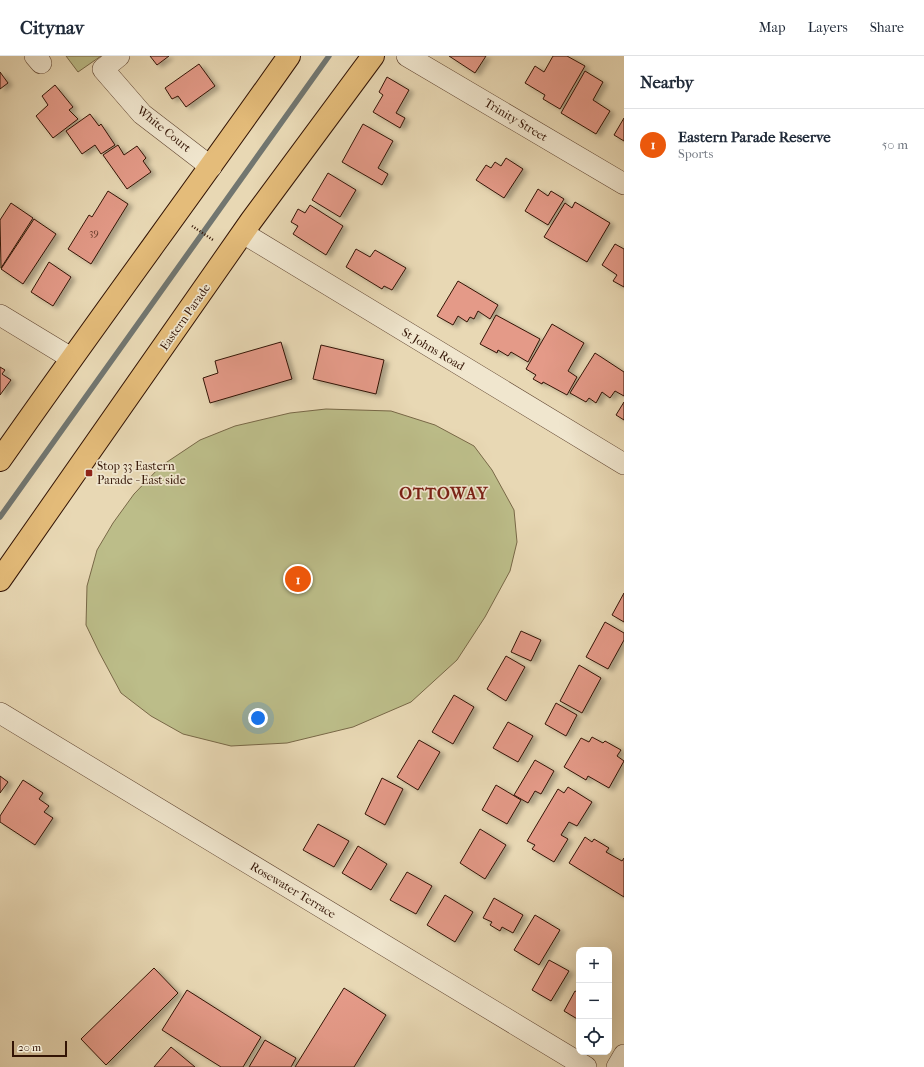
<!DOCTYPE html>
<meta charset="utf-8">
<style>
:root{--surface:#fff;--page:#f6f6f7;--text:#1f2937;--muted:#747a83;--line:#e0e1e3;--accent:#ea580c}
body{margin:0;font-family:"IM FELL French Canon",serif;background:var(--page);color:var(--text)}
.controls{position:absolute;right:12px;bottom:12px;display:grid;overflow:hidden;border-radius:8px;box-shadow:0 4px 16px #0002}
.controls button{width:36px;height:36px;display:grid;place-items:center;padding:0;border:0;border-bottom:1px solid var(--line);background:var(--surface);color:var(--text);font:20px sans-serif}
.scale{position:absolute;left:12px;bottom:10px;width:55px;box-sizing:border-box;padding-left:4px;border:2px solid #331405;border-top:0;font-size:11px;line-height:14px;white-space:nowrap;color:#331405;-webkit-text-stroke:3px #f0e6ce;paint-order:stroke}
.you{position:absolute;left:258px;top:662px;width:14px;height:14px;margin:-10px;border:3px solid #fff;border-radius:50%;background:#1a73e8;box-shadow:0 0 0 6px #1a73e833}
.badge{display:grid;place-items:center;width:26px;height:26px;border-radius:50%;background:var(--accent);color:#fff;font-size:13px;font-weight:700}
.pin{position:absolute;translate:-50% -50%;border:2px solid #fff;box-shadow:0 1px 4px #0006}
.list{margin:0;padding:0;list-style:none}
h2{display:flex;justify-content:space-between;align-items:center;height:52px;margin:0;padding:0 16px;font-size:17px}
h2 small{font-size:13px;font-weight:400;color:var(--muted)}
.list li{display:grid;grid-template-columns:26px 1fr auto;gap:12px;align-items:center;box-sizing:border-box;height:72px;padding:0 16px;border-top:1px solid var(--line)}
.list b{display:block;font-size:15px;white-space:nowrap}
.list p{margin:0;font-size:13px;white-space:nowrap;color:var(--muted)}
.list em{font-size:13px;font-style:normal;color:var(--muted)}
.icon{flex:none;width:22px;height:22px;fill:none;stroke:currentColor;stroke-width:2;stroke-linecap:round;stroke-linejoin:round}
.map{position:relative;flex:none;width:624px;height:1011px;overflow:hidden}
header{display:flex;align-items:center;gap:24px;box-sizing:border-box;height:56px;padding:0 20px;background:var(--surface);border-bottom:1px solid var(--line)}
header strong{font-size:19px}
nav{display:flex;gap:22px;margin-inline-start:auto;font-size:14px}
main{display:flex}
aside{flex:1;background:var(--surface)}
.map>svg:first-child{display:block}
.green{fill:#bcbd89;stroke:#786847}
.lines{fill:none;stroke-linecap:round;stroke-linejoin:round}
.stream{stroke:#717670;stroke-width:5.5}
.building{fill:#e49a88;stroke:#331405;filter:url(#shadow)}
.minor-casing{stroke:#604531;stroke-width:22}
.major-casing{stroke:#331405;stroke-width:24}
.path{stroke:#331405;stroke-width:2.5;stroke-dasharray:1 2;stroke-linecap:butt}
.minor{stroke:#f0e6ce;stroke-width:21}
.major{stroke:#e4bc7a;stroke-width:22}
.poi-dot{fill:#8f2418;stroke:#f0e6ce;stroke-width:1.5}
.labels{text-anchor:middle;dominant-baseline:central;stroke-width:3.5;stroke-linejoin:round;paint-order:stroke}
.number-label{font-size:10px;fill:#5f3626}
.street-label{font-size:12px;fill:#331405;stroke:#f0e6ce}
.poi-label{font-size:12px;fill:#331405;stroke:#f0e6ce;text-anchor:start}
.district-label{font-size:16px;font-weight:bold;letter-spacing:1px;fill:#7a1f14;stroke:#f0e6ce}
</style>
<header>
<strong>Citynav</strong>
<nav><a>Map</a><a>Layers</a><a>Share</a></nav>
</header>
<main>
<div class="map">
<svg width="624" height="1011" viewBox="0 0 624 1011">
<defs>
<filter id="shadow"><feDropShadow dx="4.5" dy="2.5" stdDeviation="2" flood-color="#0004"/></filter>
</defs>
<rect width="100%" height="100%" fill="#e8d8b4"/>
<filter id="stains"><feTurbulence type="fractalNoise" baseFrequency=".005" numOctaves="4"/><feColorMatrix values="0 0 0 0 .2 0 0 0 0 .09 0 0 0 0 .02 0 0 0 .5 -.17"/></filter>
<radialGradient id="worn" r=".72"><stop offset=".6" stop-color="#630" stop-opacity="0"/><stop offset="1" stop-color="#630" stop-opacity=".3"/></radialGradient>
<path class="green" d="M 66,0 L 101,0 L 78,16 Z
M 326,353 L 391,355 L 435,369 L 474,390 L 492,414 L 514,454 L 517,486 L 510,515 L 485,561 L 457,604 L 411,646 L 353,671 L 287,687 L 231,690 L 183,678 L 151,660 L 121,637 L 99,596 L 86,569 L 87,530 L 97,494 L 113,467 L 134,438 L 161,410 L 200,384 L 235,370 L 290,357 Z"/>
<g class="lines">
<path class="stream" d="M 0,461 L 329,0"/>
</g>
<path class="building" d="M 150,0 L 169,0 L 157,9 Z
M 449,0 L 486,0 L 475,17 Z
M 553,0 L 567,0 L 585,10 L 560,53 L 543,43 L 545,39 L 525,27 L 535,10 L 544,16 Z
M 199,8 L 215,30 L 186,51 L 178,40 L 172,43 L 165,32 Z
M 585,15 L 603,26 L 593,44 L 610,55 L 596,78 L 561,57 Z
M 0,16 L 8,27 L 0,33 Z
M 387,21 L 409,34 L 396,57 L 405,62 L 400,72 L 373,56 L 383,39 L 379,36 Z
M 55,29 L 73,51 L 69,54 L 78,63 L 53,82 L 36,60 L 48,49 L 42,40 Z
M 90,58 L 99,70 L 101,68 L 115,89 L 101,98 L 95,89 L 82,98 L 66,75 Z
M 624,62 L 624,85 L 614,79 Z
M 363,68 L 393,85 L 378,112 L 388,118 L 382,129 L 342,106 Z
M 118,89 L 124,99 L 137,90 L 146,102 L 143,105 L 151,116 L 127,133 L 103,99 Z
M 506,102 L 523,113 L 504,142 L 476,124 L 486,109 L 491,112 L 495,106 L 501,110 Z
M 328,117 L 356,134 L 340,161 L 312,144 Z
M 538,133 L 548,140 L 551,135 L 564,143 L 548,169 L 525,155 Z
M 108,135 L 128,148 L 91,208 L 68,193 L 89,159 L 92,161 Z
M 575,146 L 610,167 L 587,206 L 544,181 L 565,147 L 572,152 Z
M 11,147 L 33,162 L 1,212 L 0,164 Z
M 310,149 L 343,170 L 326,199 L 293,178 L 298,170 L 291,166 L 298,153 L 305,157 Z
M 34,163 L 56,178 L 23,228 L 1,213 Z
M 615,188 L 624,193 L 624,231 L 613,225 L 617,219 L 602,209 Z
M 356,193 L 370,201 L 375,194 L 406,212 L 392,234 L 384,230 L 382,233 L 346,211 Z
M 49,206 L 71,221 L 53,250 L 31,236 Z
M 458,225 L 498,249 L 490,263 L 478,255 L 474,263 L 470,261 L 467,266 L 458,260 L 453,269 L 437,260 Z
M 496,259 L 540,283 L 528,306 L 511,296 L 508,300 L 498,294 L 497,297 L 480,288 Z
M 552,268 L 584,287 L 568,315 L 577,321 L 567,339 L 543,326 L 542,328 L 533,323 L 536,319 L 526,313 Z
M 281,286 L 292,323 L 210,347 L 203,322 L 218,317 L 215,305 Z
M 321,289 L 384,304 L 376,338 L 313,323 Z
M 595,297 L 624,316 L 624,340 L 615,335 L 610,342 L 602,336 L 596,347 L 589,342 L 586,346 L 570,337 Z
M 0,311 L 5,314 L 2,318 L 11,324 L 0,339 Z
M 624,346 L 624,364 L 616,359 Z
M 624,537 L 624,566 L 612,559 Z
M 605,566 L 624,577 L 624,584 L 608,613 L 586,601 Z
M 521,575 L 541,584 L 531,605 L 511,596 Z
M 506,600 L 525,611 L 506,645 L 487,633 Z
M 579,609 L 601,622 L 582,657 L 560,645 Z
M 454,639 L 474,651 L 453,688 L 432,676 Z
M 556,647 L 577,659 L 566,680 L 545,668 Z
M 508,666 L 533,680 L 518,706 L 493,692 Z
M 592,681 L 603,687 L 605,685 L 621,694 L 617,700 L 624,705 L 609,732 L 588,720 L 586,724 L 564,711 L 581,682 L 589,686 Z
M 419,684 L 440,696 L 418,734 L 397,721 Z
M 535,704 L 554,715 L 541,738 L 535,735 L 528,747 L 514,739 Z
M 0,720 L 8,726 L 0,737 Z
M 382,722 L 403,733 L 385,769 L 365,758 Z
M 23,724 L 43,737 L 39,743 L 49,750 L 44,756 L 53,762 L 35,789 L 0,766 L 0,760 Z
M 496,729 L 521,744 L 507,768 L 482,754 Z
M 568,731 L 592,746 L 577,770 L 569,766 L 561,779 L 568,783 L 554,806 L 532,793 L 535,789 L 527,785 L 558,733 L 564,737 Z
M 318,768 L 349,785 L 334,811 L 303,794 Z
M 480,773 L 506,789 L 485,823 L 460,807 Z
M 585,781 L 592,786 L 594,783 L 609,792 L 606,796 L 622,805 L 624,802 L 624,841 L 569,807 Z
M 358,790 L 387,808 L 371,834 L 342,817 Z
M 407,816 L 432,830 L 416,858 L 390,844 Z
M 445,839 L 473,856 L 455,886 L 427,869 Z
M 494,842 L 523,859 L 513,877 L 502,871 L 500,875 L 490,869 L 492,866 L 483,862 Z
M 535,859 L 560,874 L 539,909 L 514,894 Z
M 549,904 L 569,915 L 551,945 L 532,934 Z
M 154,912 L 178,937 L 106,1009 L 81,983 Z
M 344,932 L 386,959 L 354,1011 L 295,1011 Z
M 187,934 L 261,981 L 243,1011 L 221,1011 L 162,974 Z
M 575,935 L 579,937 L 579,964 L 564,955 Z
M 265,984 L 296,1002 L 291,1011 L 249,1011 Z
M 171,991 L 195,1011 L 154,1011 Z"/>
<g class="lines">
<defs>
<path id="minor" d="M 35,0 L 41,7
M 119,0 L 103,13 L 142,58 L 211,111
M 407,0 L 624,128
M 243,177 L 624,408
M 0,259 L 71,302
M 0,657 L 586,1011
M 617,1011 L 624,999"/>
<path id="major" d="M 0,404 C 95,268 194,135 289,0
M 0,524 L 251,165 L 373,0"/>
</defs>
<use href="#minor" class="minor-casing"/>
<use href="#major" class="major-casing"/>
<path class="path" d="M 192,170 L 213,184"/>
<use href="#minor" class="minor"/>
<use href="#major" class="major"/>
</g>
<rect class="poi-dot" x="85" y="413" width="8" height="8" rx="2"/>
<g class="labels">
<g class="number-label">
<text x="94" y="177">39</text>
</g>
<g class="street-label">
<text transform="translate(516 64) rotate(31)">Trinity Street</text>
<text transform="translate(164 73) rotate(39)">White Court</text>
<text transform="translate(185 261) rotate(-55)">Eastern Parade</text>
<text transform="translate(433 293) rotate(31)">St Johns Road</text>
<text transform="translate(293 834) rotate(31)">Rosewater Terrace</text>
</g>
<g class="poi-label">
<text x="97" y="410">Stop 33 Eastern<tspan x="97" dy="14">Parade - East side</tspan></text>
</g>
<g class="district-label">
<text x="444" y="437">OTTOWAY</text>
</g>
</g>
<rect width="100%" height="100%" filter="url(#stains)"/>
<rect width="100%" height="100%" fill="url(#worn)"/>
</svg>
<div class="controls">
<button>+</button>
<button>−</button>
<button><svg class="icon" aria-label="locate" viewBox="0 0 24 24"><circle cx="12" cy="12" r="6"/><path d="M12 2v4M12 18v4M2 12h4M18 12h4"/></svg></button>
</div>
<div class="scale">20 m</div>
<div class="you"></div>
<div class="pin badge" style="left:298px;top:523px">1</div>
</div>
<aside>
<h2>Nearby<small></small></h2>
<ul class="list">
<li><span class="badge">1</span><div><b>Eastern Parade Reserve</b><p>Sports</p></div><em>50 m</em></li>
</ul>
</aside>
</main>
